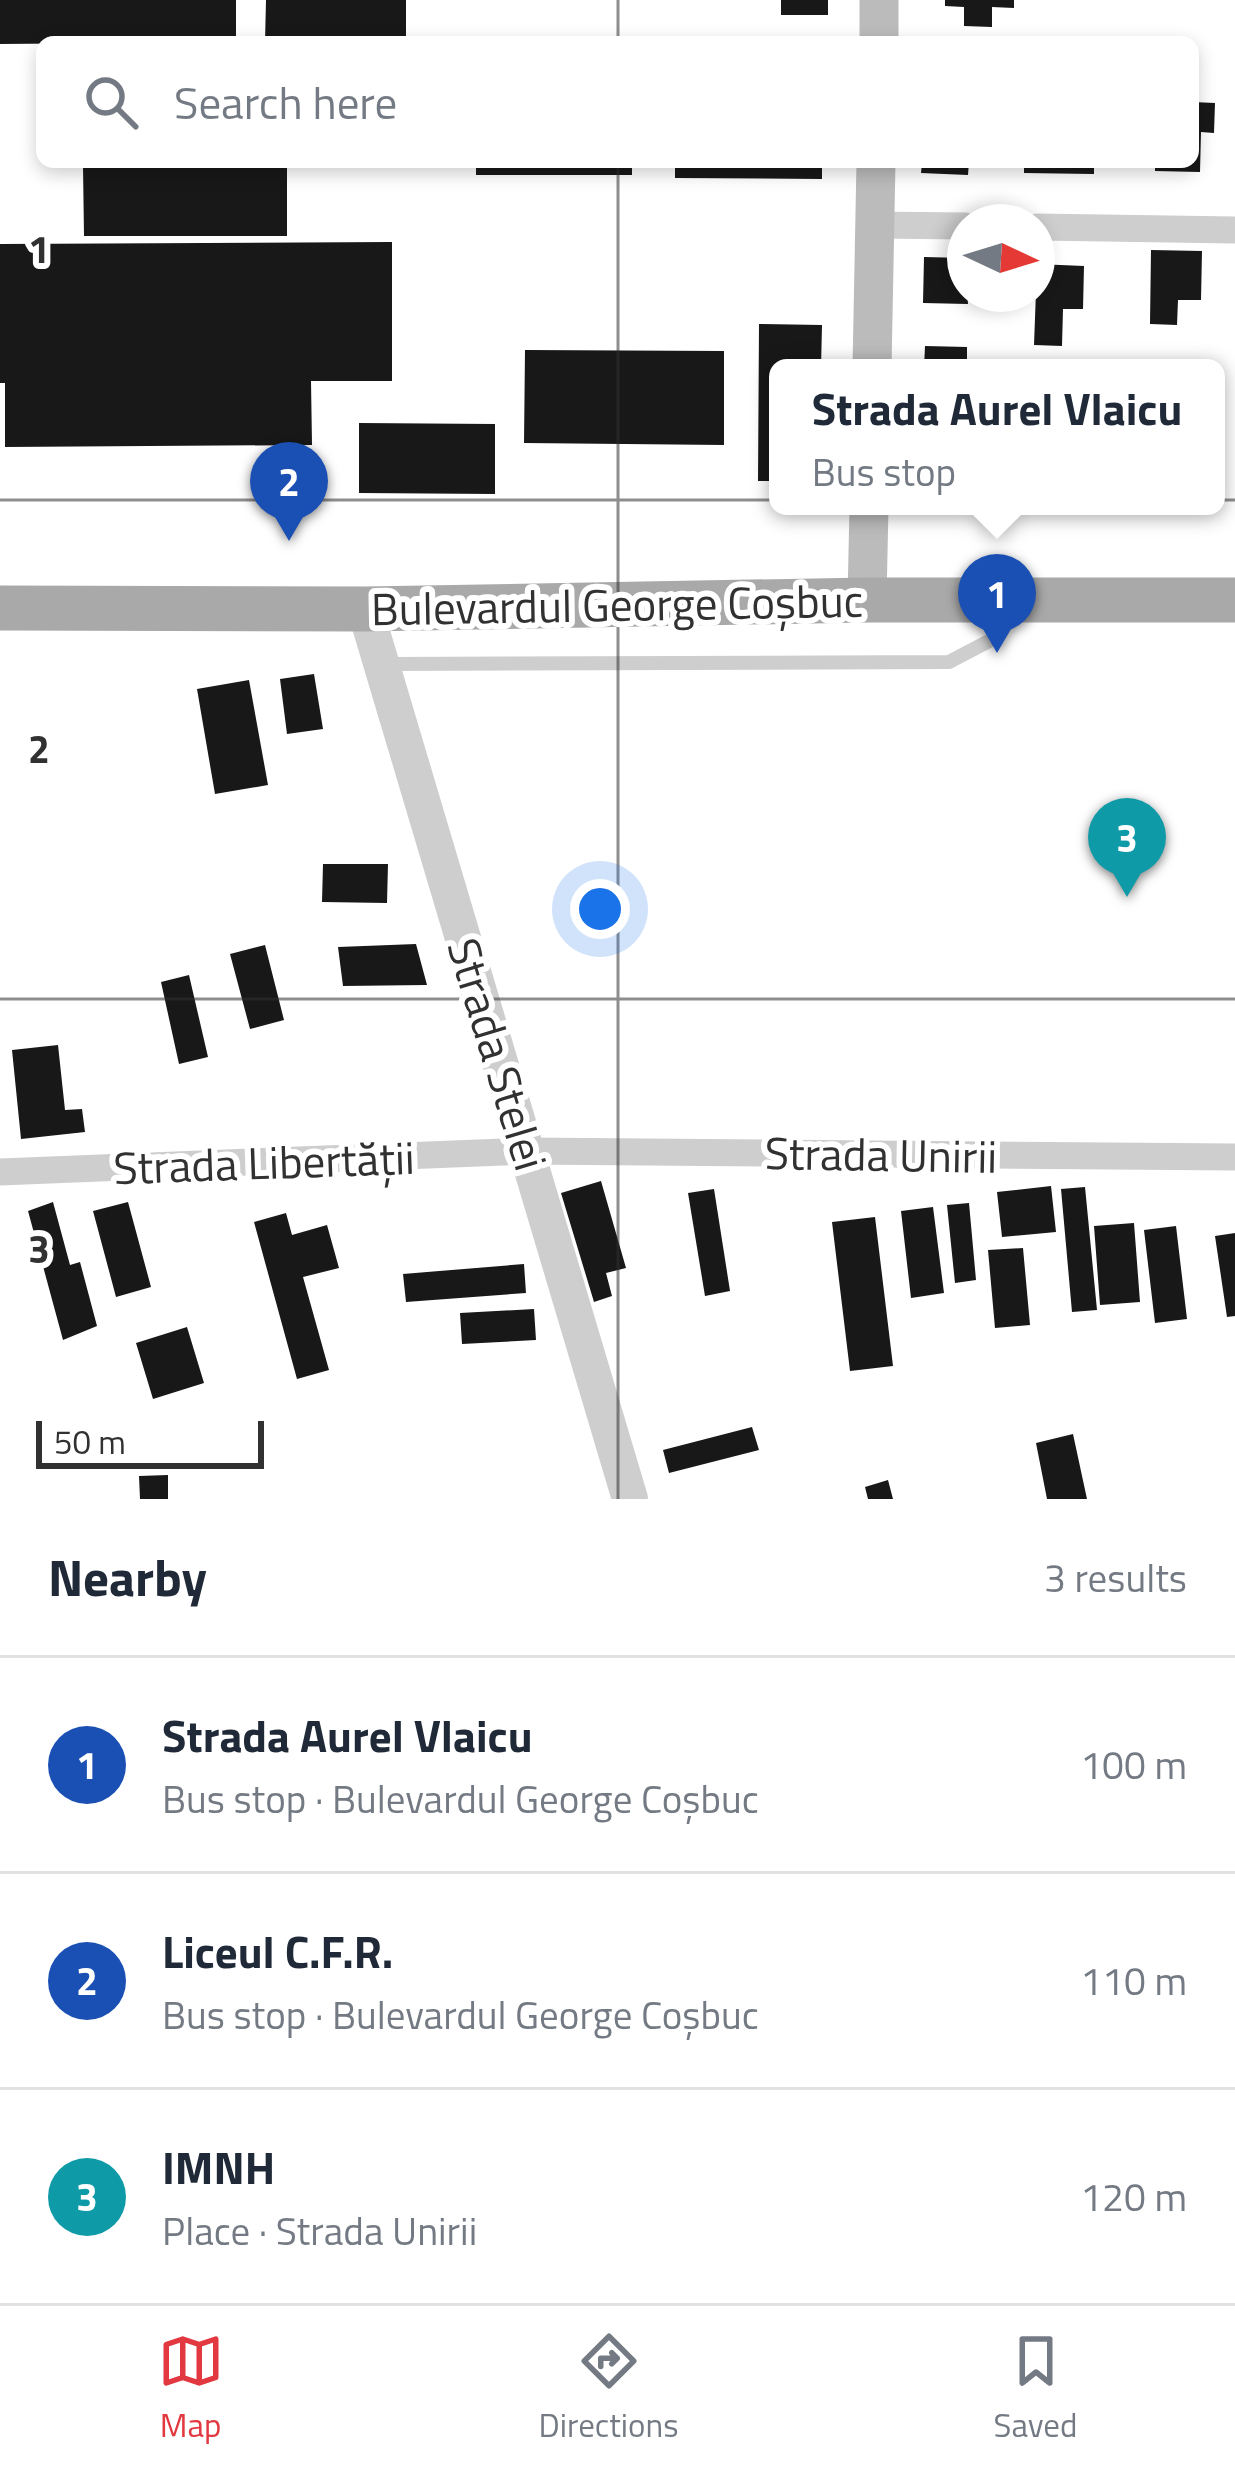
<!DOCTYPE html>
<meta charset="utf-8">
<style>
:root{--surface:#fff;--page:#f6f6f7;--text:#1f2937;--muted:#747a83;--line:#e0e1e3;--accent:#e23941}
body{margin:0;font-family:"Titillium Web",sans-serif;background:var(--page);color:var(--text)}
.compass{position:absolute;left:947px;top:204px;width:108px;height:108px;border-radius:50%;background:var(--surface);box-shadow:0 6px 18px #0003;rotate:94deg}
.scale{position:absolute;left:36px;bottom:30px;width:228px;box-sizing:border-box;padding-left:12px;border:6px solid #313131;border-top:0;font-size:33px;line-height:42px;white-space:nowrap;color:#313131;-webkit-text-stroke:9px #fff;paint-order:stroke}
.you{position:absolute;left:600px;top:909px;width:42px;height:42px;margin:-30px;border:9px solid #fff;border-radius:50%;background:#1a73e8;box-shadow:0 0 0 18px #1a73e833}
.badge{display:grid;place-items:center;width:78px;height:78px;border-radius:50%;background:var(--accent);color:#fff;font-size:39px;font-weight:700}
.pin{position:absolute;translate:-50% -99px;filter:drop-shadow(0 3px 6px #0008)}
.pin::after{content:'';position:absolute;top:63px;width:42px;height:36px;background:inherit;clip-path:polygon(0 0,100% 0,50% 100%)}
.popup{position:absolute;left:769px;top:359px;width:456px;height:156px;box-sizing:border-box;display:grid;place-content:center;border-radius:18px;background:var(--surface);filter:drop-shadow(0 3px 9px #0005);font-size:39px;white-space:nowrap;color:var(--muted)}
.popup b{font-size:45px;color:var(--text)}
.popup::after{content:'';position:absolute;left:50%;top:100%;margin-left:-24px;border:24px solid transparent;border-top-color:var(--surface)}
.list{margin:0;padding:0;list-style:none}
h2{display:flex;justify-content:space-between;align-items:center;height:156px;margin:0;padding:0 48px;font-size:51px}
h2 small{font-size:39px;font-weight:400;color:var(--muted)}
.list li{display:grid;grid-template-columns:78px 1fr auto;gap:36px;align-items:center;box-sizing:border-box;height:216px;padding:0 48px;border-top:3px solid var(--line)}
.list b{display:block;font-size:45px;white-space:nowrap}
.list p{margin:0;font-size:39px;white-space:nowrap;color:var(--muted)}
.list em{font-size:39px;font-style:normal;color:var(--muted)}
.icon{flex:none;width:66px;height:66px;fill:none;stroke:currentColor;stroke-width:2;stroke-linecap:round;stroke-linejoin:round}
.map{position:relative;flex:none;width:1235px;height:1499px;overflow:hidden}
.search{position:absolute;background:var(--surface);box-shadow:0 6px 18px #0003;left:36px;right:36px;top:36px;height:132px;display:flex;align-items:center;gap:30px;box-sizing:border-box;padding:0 42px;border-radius:18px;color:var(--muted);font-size:45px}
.sheet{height:804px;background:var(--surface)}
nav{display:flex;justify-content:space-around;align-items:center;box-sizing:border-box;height:168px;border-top:3px solid var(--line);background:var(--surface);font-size:33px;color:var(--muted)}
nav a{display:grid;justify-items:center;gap:6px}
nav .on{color:var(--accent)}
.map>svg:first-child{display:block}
.building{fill:#181818}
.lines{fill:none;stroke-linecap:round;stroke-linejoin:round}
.service{stroke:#cecece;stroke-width:14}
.minor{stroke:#cecece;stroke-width:27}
.tertiary{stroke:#cecece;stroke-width:36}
.secondary{stroke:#bbb;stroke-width:39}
.primary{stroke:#a9a9a9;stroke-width:45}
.grid{fill:none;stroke:#313131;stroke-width:3;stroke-opacity:0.55}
.labels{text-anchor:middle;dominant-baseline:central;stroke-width:12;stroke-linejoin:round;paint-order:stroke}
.street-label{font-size:45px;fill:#313131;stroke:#fff}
.grid-label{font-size:39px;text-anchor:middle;font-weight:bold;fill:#313131;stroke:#fff;stroke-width:12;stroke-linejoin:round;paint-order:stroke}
</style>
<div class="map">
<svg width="1235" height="1499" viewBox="0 0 1235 1499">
<rect width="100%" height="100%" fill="#fff"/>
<path class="building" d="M 0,0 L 236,0 L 236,42 L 0,44 Z
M 266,0 L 406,0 L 406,42 L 265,42 Z
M 781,0 L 828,0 L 828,15 L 781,15 Z
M 945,0 L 1014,0 L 1014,8 L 992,7 L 992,27 L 964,26 L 964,7 L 945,6 Z
M 1193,102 L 1215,103 L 1214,133 L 1201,132 L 1200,172 L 1155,171 L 1155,162 L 1193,162 Z
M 476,162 L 632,162 L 632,175 L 476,175 Z
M 675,162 L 822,162 L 822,179 L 675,178 Z
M 922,162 L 969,162 L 968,175 L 921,173 Z
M 1024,162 L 1094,162 L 1094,174 L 1024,173 Z
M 287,165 L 287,236 L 84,236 L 83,166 Z
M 392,242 L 392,381 L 311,381 L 312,445 L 5,447 L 5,383 L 0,383 L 0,244 Z
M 1151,250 L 1202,251 L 1201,300 L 1178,300 L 1177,325 L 1150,324 Z
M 924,257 L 965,258 L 968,304 L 923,303 Z
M 1037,264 L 1084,266 L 1083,309 L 1063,309 L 1062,346 L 1034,345 Z
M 759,324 L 822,325 L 821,368 L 778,368 L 778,481 L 758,481 Z
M 925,346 L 967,347 L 967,368 L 924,368 Z
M 525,350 L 724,351 L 724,445 L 524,443 Z
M 359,423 L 495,424 L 495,494 L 359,493 Z
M 314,674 L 323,729 L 287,734 L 280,679 Z
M 249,680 L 268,785 L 215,794 L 197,689 Z
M 323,864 L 388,864 L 387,903 L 322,902 Z
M 416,944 L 427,985 L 343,986 L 338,947 Z
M 265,945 L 284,1020 L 250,1029 L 230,954 Z
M 189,975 L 208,1057 L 179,1064 L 161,982 Z
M 58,1045 L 65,1110 L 82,1109 L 85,1132 L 21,1139 L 12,1050 Z
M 601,1181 L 626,1268 L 606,1273 L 612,1296 L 594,1302 L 561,1193 Z
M 1051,1186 L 1056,1232 L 1002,1237 L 997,1192 Z
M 1085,1187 L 1097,1310 L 1072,1312 L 1061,1189 Z
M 714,1189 L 730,1291 L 705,1296 L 688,1193 Z
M 53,1202 L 70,1265 L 80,1262 L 97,1326 L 63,1340 L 28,1211 Z
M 128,1202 L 151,1287 L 116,1297 L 93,1211 Z
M 969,1203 L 976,1280 L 955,1283 L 947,1205 Z
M 933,1207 L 944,1293 L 911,1298 L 901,1211 Z
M 286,1213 L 292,1235 L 327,1225 L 339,1268 L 303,1277 L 329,1370 L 297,1379 L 254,1222 Z
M 875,1217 L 893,1366 L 850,1371 L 832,1222 Z
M 1134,1223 L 1140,1302 L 1100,1305 L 1094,1226 Z
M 1176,1226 L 1187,1319 L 1155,1323 L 1144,1230 Z
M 1235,1233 L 1235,1316 L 1227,1317 L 1215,1236 Z
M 1023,1248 L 1030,1325 L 995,1328 L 988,1250 Z
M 524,1264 L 526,1293 L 406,1302 L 403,1274 Z
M 534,1309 L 536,1340 L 462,1344 L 460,1313 Z
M 187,1327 L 204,1383 L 153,1399 L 136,1343 Z
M 752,1427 L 759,1450 L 669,1473 L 663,1450 Z
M 1073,1434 L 1087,1499 L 1047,1499 L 1036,1443 Z
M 168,1475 L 168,1499 L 140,1499 L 139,1476 Z
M 888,1480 L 893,1499 L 868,1499 L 865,1487 Z"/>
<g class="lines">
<path class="service" d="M 387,664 L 949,662 L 991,640 L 1015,608"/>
<path class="minor" d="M 875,225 L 965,226
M 1037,227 L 1235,230
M 0,1172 L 527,1151 L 1235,1157"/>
<path class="tertiary" d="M 365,609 L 630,1499"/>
<path class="secondary" d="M 879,42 L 879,0
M 872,368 L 876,162
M 867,600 L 869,506"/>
<path class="primary" d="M 0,608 L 365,609 L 867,600 L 1235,600"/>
</g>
<path class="grid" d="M 618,0 L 618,42M 618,162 L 618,1499M 0,500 L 1235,500M 0,999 L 1235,999"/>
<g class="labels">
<g class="street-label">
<text transform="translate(617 604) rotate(-1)">Bulevardul George Coșbuc</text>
<text transform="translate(498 1054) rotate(73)">Strada Stelei</text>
<text transform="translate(881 1154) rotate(1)">Strada Unirii</text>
<text transform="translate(264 1162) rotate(-2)">Strada Libertății</text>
</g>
</g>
<g class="grid-label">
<text x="39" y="263">1</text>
<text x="39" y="763">2</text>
<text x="39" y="1263">3</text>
</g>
</svg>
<svg class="compass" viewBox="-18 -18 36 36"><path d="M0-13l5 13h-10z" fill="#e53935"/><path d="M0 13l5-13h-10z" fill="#747a83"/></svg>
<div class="scale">50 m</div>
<div class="you"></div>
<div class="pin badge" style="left:997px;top:653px;background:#1a4fb4">1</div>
<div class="popup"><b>Strada Aurel Vlaicu</b>Bus stop</div>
<div class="pin badge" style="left:289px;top:541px;background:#1a4fb4">2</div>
<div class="pin badge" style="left:1127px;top:897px;background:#0f9aa8">3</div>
<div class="search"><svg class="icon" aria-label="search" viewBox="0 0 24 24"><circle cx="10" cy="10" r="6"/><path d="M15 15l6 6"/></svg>Search here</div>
</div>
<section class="sheet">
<h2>Nearby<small>3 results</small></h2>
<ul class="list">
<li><span class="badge" style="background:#1a4fb4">1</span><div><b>Strada Aurel Vlaicu</b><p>Bus stop · Bulevardul George Coșbuc</p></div><em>100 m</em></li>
<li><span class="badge" style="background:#1a4fb4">2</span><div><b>Liceul C.F.R.</b><p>Bus stop · Bulevardul George Coșbuc</p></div><em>110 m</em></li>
<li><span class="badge" style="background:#0f9aa8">3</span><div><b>IMNH</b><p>Place · Strada Unirii</p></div><em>120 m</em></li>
</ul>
</section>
<nav>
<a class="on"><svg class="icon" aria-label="map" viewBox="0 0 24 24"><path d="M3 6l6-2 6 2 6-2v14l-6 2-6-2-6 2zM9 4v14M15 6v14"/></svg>Map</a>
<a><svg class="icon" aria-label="directions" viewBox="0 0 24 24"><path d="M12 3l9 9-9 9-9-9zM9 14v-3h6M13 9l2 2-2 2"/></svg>Directions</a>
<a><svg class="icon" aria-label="saved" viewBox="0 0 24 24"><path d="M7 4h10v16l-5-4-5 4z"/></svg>Saved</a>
</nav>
